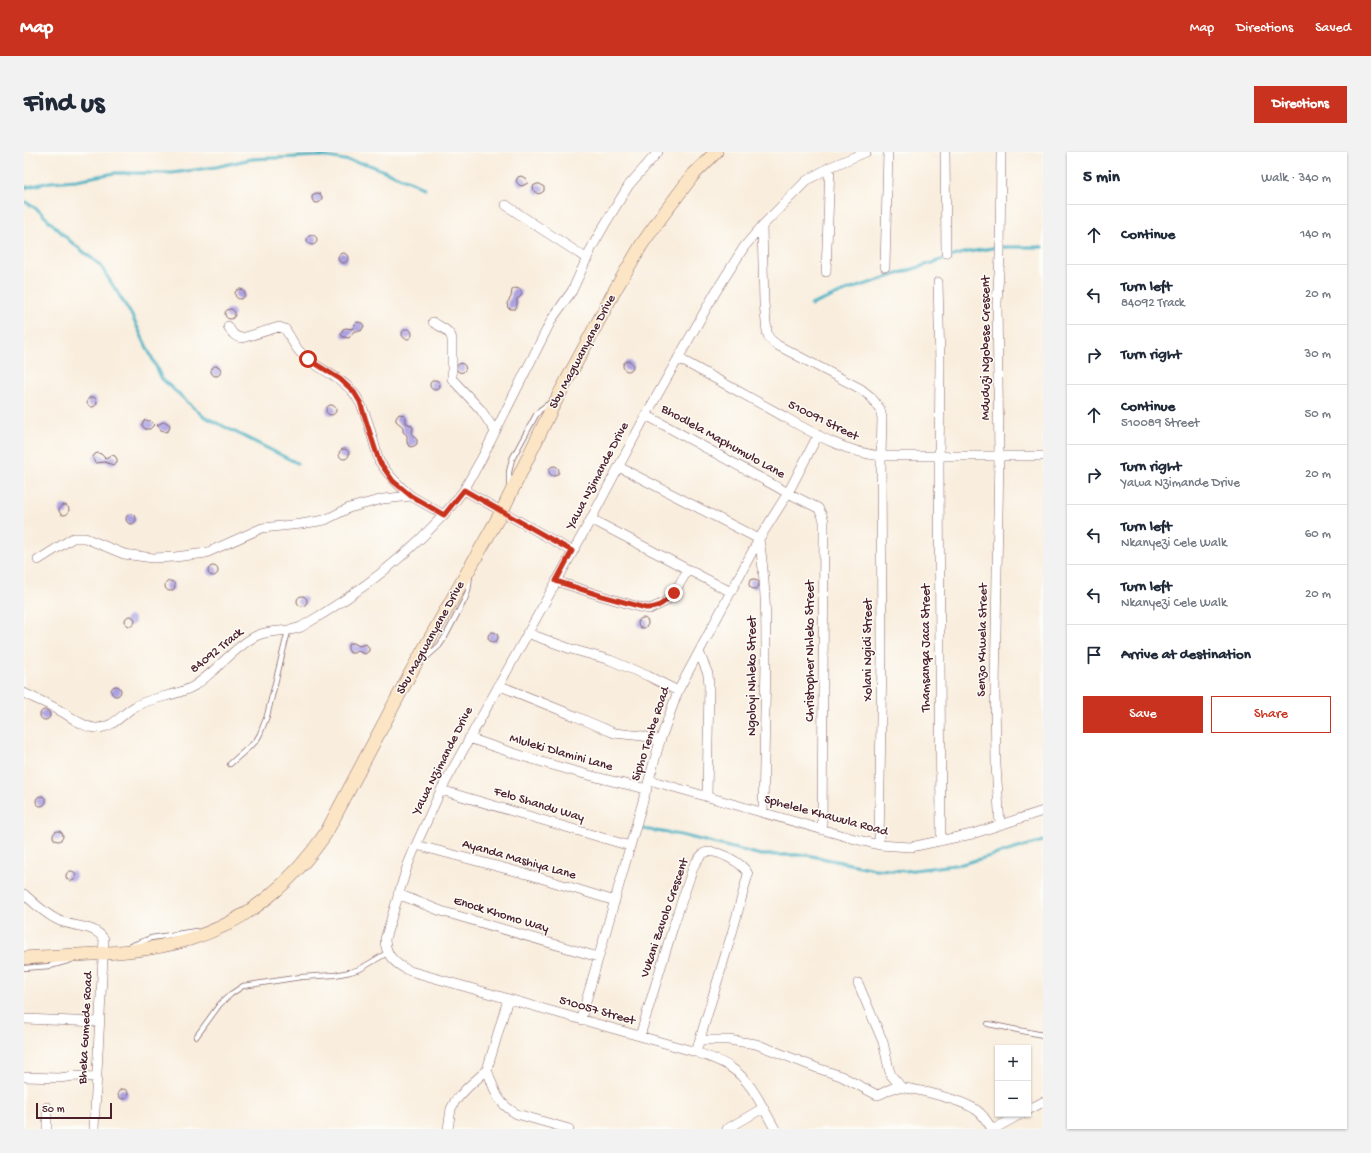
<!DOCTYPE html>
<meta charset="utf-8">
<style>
:root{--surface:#fff;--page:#f2f2f3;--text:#1f2937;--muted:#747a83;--line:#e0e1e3;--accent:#c8321e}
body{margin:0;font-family:"Gochi Hand",sans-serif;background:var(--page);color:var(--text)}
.controls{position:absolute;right:12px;bottom:12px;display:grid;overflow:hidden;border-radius:0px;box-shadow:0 1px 3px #0004}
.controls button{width:36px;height:36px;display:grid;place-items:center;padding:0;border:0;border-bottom:1px solid var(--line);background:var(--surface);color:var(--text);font:20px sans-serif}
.scale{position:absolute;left:12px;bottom:10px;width:76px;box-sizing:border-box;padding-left:4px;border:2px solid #4a1f2b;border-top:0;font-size:11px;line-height:14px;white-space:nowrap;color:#4a1f2b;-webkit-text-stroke:3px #fdfcf7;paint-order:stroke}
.stop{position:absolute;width:12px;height:12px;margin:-9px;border:3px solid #c8321e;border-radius:50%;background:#fff}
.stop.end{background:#c8321e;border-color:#fff;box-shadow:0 1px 4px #0008}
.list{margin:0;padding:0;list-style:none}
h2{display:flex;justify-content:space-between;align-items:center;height:52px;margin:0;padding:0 16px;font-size:17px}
h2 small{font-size:13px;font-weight:400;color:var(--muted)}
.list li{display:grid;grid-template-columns:26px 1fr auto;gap:12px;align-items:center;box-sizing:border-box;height:60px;padding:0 16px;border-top:1px solid var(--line)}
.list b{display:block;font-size:15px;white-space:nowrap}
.list p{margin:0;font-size:13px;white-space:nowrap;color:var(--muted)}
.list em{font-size:13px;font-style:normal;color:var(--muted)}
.actions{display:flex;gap:8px;padding:12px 16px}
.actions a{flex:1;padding:9px 0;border:1px solid var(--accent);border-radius:0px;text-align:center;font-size:14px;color:var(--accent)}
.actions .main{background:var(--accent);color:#fff}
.icon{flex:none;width:22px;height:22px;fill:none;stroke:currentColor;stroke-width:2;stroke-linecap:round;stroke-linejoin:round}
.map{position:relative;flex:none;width:1019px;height:977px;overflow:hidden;border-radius:0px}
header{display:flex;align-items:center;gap:24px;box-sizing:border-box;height:56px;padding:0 20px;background:var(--accent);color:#fff}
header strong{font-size:19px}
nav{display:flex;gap:22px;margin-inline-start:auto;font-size:14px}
.intro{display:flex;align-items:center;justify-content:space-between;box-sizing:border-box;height:96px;padding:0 24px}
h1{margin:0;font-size:28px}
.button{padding:10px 18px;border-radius:0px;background:var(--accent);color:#fff;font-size:14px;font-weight:700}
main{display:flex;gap:24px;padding:0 24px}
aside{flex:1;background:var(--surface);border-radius:0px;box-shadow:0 1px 3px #0004}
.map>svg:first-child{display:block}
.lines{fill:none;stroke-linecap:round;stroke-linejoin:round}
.stream{stroke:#45b0c3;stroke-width:3}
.building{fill:#aba1e2}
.lane-casing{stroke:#87676a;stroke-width:6}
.street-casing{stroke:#87676a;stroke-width:10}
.secondary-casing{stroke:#87676a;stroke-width:14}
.lane{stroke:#fff;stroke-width:4.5}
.street{stroke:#fff;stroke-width:9}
.secondary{stroke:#fce5c4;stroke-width:13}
.route{stroke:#c8321e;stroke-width:5}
.labels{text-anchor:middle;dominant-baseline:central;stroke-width:3;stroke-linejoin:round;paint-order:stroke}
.street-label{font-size:13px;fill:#4a1f2b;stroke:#fdfcf7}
</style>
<header>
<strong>Map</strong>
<nav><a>Map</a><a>Directions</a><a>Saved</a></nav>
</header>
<div class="intro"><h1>Find us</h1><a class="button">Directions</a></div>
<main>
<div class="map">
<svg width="1019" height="977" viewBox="0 0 1019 977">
<rect width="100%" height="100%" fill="#fdfcf7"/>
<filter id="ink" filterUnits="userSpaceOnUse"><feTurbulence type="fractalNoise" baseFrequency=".025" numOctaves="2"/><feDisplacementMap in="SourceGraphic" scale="8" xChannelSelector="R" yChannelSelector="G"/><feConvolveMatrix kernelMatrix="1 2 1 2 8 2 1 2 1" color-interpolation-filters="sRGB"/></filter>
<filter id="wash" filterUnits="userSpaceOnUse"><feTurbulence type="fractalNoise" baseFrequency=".012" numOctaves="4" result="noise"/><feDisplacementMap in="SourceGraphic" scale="16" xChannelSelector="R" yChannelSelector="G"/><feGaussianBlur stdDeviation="0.9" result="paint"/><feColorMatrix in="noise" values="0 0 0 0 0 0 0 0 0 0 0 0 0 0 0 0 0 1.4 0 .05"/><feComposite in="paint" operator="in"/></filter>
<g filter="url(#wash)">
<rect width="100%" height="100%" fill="#f9eede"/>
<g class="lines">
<path class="stream" d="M 0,36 L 26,30 L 52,28 L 91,21 L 148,21 L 192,15 L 227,7 L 298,4 L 343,12 L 400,35
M 0,49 L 14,58 L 46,89 L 76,113 L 107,162 L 138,227 L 179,264 L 273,311
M 978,95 L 1019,95
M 787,153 L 824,138 L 939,101 L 974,95
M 619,677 L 657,683 L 737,703 L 783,703 L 850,717 L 882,719 L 938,712 L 1019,689"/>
</g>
<g id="blocks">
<path class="building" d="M 497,24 L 501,26 L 504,31 L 498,34 L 495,33 L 492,29 L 494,25 Z
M 513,32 L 516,32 L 520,35 L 520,39 L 517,41 L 514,42 L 510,39 L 509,34 Z
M288 46a5 5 0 1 1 10 0a5 5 0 1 1-10 0Z
M283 88a5 5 0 1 1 10 0a5 5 0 1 1-10 0Z
M314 106a5 5 0 1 1 10 0a5 5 0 1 1-10 0Z
M 491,136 L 496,137 L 498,142 L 496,145 L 493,147 L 493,154 L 491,157 L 487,157 L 484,156 L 483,151 L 487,145 L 488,138 Z
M211 142a5 5 0 1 1 10 0a5 5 0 1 1-10 0Z
M201 162a5 5 0 1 1 10 0a5 5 0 1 1-10 0Z
M 333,170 L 338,171 L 340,174 L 337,179 L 330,179 L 325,186 L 319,185 L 317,182 L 319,177 L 322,176 L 328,177 L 331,172 Z
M378 182a5 5 0 1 1 10 0a5 5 0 1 1-10 0Z
M599 214a5 5 0 1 1 10 0a5 5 0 1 1-10 0Z
M432.5 216a4.5 4.5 0 1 1 9 0a4.5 4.5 0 1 1-9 0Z
M187 219a5 5 0 1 1 10 0a5 5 0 1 1-10 0Z
M406 233a5 5 0 1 1 10 0a5 5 0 1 1-10 0Z
M63 250a5 5 0 1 1 10 0a5 5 0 1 1-10 0Z
M302 258a5 5 0 1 1 10 0a5 5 0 1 1-10 0Z
M 375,262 L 380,263 L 382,266 L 382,271 L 387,273 L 389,276 L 388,282 L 393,288 L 393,292 L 390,294 L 387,295 L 384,293 L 383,290 L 383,283 L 379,280 L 379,275 L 372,269 L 372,266 Z
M 121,268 L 126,269 L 130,273 L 126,277 L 121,277 L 118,273 L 119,270 Z
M 139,270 L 142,270 L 146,273 L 145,278 L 142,280 L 137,278 L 133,273 Z
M315 302a5 5 0 1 1 10 0a5 5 0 1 1-10 0Z
M 74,301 L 77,302 L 81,306 L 88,303 L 91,304 L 93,307 L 93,310 L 89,313 L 81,310 L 72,311 L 70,309 L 69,305 L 71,302 Z
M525 319a5 5 0 1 1 10 0a5 5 0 1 1-10 0Z
M35 358a5 5 0 1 1 10 0a5 5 0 1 1-10 0Z
M102 367a5 5 0 1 1 10 0a5 5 0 1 1-10 0Z
M184 419a5 5 0 1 1 10 0a5 5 0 1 1-10 0Z
M725 432a5 5 0 1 1 10 0a5 5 0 1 1-10 0Z
M141 434a5 5 0 1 1 10 0a5 5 0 1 1-10 0Z
M273 449a5 5 0 1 1 10 0a5 5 0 1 1-10 0Z
M101 469a5 5 0 1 1 10 0a5 5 0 1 1-10 0Z
M614 471a5 5 0 1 1 10 0a5 5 0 1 1-10 0Z
M464 485a5 5 0 1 1 10 0a5 5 0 1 1-10 0Z
M 327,491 L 330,491 L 335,494 L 342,492 L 345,496 L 345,499 L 341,502 L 334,499 L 330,501 L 326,501 L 324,497 L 324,493 Z
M87 539a5 5 0 1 1 10 0a5 5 0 1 1-10 0Z
M16 563a5 5 0 1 1 10 0a5 5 0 1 1-10 0Z
M12 649a5 5 0 1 1 10 0a5 5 0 1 1-10 0Z
M29 684a5 5 0 1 1 10 0a5 5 0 1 1-10 0Z
M42 724a5 5 0 1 1 10 0a5 5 0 1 1-10 0Z
M94 942a5 5 0 1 1 10 0a5 5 0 1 1-10 0Z"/>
</g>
</g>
<g filter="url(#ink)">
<use href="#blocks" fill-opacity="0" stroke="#87676a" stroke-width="1"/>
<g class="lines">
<defs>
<path id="lane" d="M 485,335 L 485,320 L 488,307 L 512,263 L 516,258 L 527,250
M 399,508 L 415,494 L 421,485 L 441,447 L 444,439 L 446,424
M 206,612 L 232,589 L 236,582 L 243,564 L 264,479
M 106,794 L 127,786 L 172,779
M 0,816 L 26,814 L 47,808
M 964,872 L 1019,883
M 172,885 L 196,852 L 207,842 L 219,834 L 277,825 L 311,823 L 326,820 L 336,817 L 363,801"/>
<path id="street" d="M 921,0 L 922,101
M 482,53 C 508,72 536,88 563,107
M 738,74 L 740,151 L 743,180 L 745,186 L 753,193 L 837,237 L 847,245 L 856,257 L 858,266 L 857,304 L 858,503 L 855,693
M 861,115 L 864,0
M 802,120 L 806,15
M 914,130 L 916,211 L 915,317 L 917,689
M 409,170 C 416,175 426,178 428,187 L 428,227 L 457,258 L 471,279
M 204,174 C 208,181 210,185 218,186 L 255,175 L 261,177 C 267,185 270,195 278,202 C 293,217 315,223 329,240 C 342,255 349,289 355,309 C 364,323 374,333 387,344
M 654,206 C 686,224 718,241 750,259 C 784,278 818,300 857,304 L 1019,304
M 622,263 L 764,341 L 794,356 L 798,363 L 800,369 L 800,380 L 798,678
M 595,315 L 735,387 C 742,428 742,468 742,509 C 741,559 740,610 739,661
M 567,367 L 707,440
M 548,399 L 440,338 L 459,304 L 528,167 L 548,139 L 568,95 L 581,72 L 605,33 L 634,0
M 14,408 L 49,386 L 61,386 L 100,402 L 129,406 L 151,405 L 182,401 L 238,376 L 277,372 L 301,368 L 325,356 L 359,347 L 387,344 L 420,363
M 532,429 L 578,444 L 615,455 L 626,457 L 641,450 L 650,441 L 664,418
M 503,481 L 547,497 L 586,508 L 624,524 L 654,539
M 675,500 L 684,522 L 685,533 L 683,645
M 474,533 L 551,564 L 581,577 L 590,581 L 619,584 L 636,589
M 0,541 C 11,547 23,551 33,557 C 45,563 58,575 71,576 C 88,577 97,563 110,555 C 128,544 152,545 170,534 C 192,520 210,495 232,484 C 246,477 262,481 277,475 C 339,439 396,396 440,338
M 445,586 C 504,607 562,624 623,637
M 625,628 L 831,687 L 855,693 L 887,695 L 948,682 L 1019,659
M 417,638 L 606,694
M 976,673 L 972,614 L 971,538 L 975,303 L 973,151 L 976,105 L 977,0
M 392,693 L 510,724 L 591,749
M 0,742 C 10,751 20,761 32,767 C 47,776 69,771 80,787 L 70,977
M 374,742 L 417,759 L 574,805
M 834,831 L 859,890 L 865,917 L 867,923 L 878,936
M 0,867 L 75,870
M 557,867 L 636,589 L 654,539 L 735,387 L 764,341 L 794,283
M 616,884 L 649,775 L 670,713 C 673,709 676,704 680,701 C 692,696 719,711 724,722 L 723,726 L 708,781 L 672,900
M 676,888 L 704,888 L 732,892 L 793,916 L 817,924 L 853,943 C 859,942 864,937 870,936 C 886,934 943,949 955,960 C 960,964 964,971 968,977
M 463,918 C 471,938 472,951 493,962 L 545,977
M 0,925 L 35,926 L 50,924 L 72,925
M 1004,958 L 1019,950
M 23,977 L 23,955
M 424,977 L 427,957 L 431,949 L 444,935 L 463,918 L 484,847
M 703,977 L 739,956
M 751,977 C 738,955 728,929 706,915 C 696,908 684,905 672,900 L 386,819 C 372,813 361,804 361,787 L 383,715 L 392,693 L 417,638 L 567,367 L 622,263 L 691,141 L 720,95 L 738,74 L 782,29 L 806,15 L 842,0
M 970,977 L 997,962"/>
<path id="secondary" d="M 0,806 C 54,802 114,803 166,787 C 223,770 269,730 302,681 L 386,522 L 478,359 L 528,256 L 591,138 L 618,92 L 638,64 L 669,23 L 692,0"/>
</defs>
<use href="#lane" class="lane-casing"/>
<use href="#street" class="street-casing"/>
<use href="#secondary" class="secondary-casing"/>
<use href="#lane" class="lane"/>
<use href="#street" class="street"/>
<use href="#secondary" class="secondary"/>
</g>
</g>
<g class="lines" filter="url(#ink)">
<path class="route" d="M 284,207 L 316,227 L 330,240 L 336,250 L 355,309 L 369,329 L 387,344 L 420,363 L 440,338 L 548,399 L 532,429 L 578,444 L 622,456 C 634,457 642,449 650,441"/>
</g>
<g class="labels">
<g class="street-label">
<text transform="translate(962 196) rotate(-90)">Mduduzi Ngobese Crescent</text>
<text transform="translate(559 200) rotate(-62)">Sbu Magwanyane Drive</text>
<text transform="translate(799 269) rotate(26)">510091 Street</text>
<text transform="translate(699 290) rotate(29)">Bhodlela Maphumulo Lane</text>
<text transform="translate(574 324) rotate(-62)">Yawa Nzimande Drive</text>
<text transform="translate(407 486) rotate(-61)">Sbu Magwanyane Drive</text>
<text transform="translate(959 488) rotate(-89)">Senzo Khwela Street</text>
<text transform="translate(902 496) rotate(-90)">Thamsanqa Jaca Street</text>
<text transform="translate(844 498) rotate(-90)">Xolani Ngidi Street</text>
<text transform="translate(193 499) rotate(-39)">84092 Track</text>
<text transform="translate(786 499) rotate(-90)">Christopher Nhleko Street</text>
<text transform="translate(728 524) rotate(-90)">Ngoloyi Nhleko Street</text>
<text transform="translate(627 582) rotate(-72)">Sipho Tembe Road</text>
<text transform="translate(537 601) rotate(16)">Mluleki Dlamini Lane</text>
<text transform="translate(419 609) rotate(-63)">Yawa Nzimande Drive</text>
<text transform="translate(515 653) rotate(17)">Felo Shandu Way</text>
<text transform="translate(802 664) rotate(15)">Sphelele Khawula Road</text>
<text transform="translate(495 708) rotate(16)">Ayanda Mashiya Lane</text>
<text transform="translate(477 763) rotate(17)">Enock Khomo Way</text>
<text transform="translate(641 766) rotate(-71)">Vukani Zavolo Crescent</text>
<text transform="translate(573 859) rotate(16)">510057 Street</text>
<text transform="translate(62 876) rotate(-87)">Bheka Gumede Road</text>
</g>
</g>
</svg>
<div class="controls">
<button>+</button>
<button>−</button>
</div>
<div class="scale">50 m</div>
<div class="stop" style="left:284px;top:207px"></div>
<div class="stop end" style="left:650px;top:441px"></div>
</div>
<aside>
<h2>5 min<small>Walk · 340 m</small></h2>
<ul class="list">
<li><svg class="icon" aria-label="ahead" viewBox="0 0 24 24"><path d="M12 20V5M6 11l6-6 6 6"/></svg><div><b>Continue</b></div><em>140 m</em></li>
<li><svg class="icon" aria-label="left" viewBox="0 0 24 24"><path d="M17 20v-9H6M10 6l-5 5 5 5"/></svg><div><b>Turn left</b><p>84092 Track</p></div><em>20 m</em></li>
<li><svg class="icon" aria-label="right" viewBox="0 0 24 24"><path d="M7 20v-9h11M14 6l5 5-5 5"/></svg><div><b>Turn right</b></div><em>30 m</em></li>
<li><svg class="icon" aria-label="ahead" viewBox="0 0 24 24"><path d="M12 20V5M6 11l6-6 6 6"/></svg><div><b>Continue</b><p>510089 Street</p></div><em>50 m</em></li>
<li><svg class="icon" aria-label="right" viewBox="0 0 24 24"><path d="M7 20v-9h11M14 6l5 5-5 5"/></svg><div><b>Turn right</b><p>Yawa Nzimande Drive</p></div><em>20 m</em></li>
<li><svg class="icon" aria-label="left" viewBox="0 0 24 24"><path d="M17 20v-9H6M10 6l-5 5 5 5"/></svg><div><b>Turn left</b><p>Nkanyezi Cele Walk</p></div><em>60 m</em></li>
<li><svg class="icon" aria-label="left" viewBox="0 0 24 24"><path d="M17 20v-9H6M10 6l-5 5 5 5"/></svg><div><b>Turn left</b><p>Nkanyezi Cele Walk</p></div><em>20 m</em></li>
<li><svg class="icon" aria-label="arrive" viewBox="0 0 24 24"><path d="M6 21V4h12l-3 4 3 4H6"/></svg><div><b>Arrive at destination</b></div></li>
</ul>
<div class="actions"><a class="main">Save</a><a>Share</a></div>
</aside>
</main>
